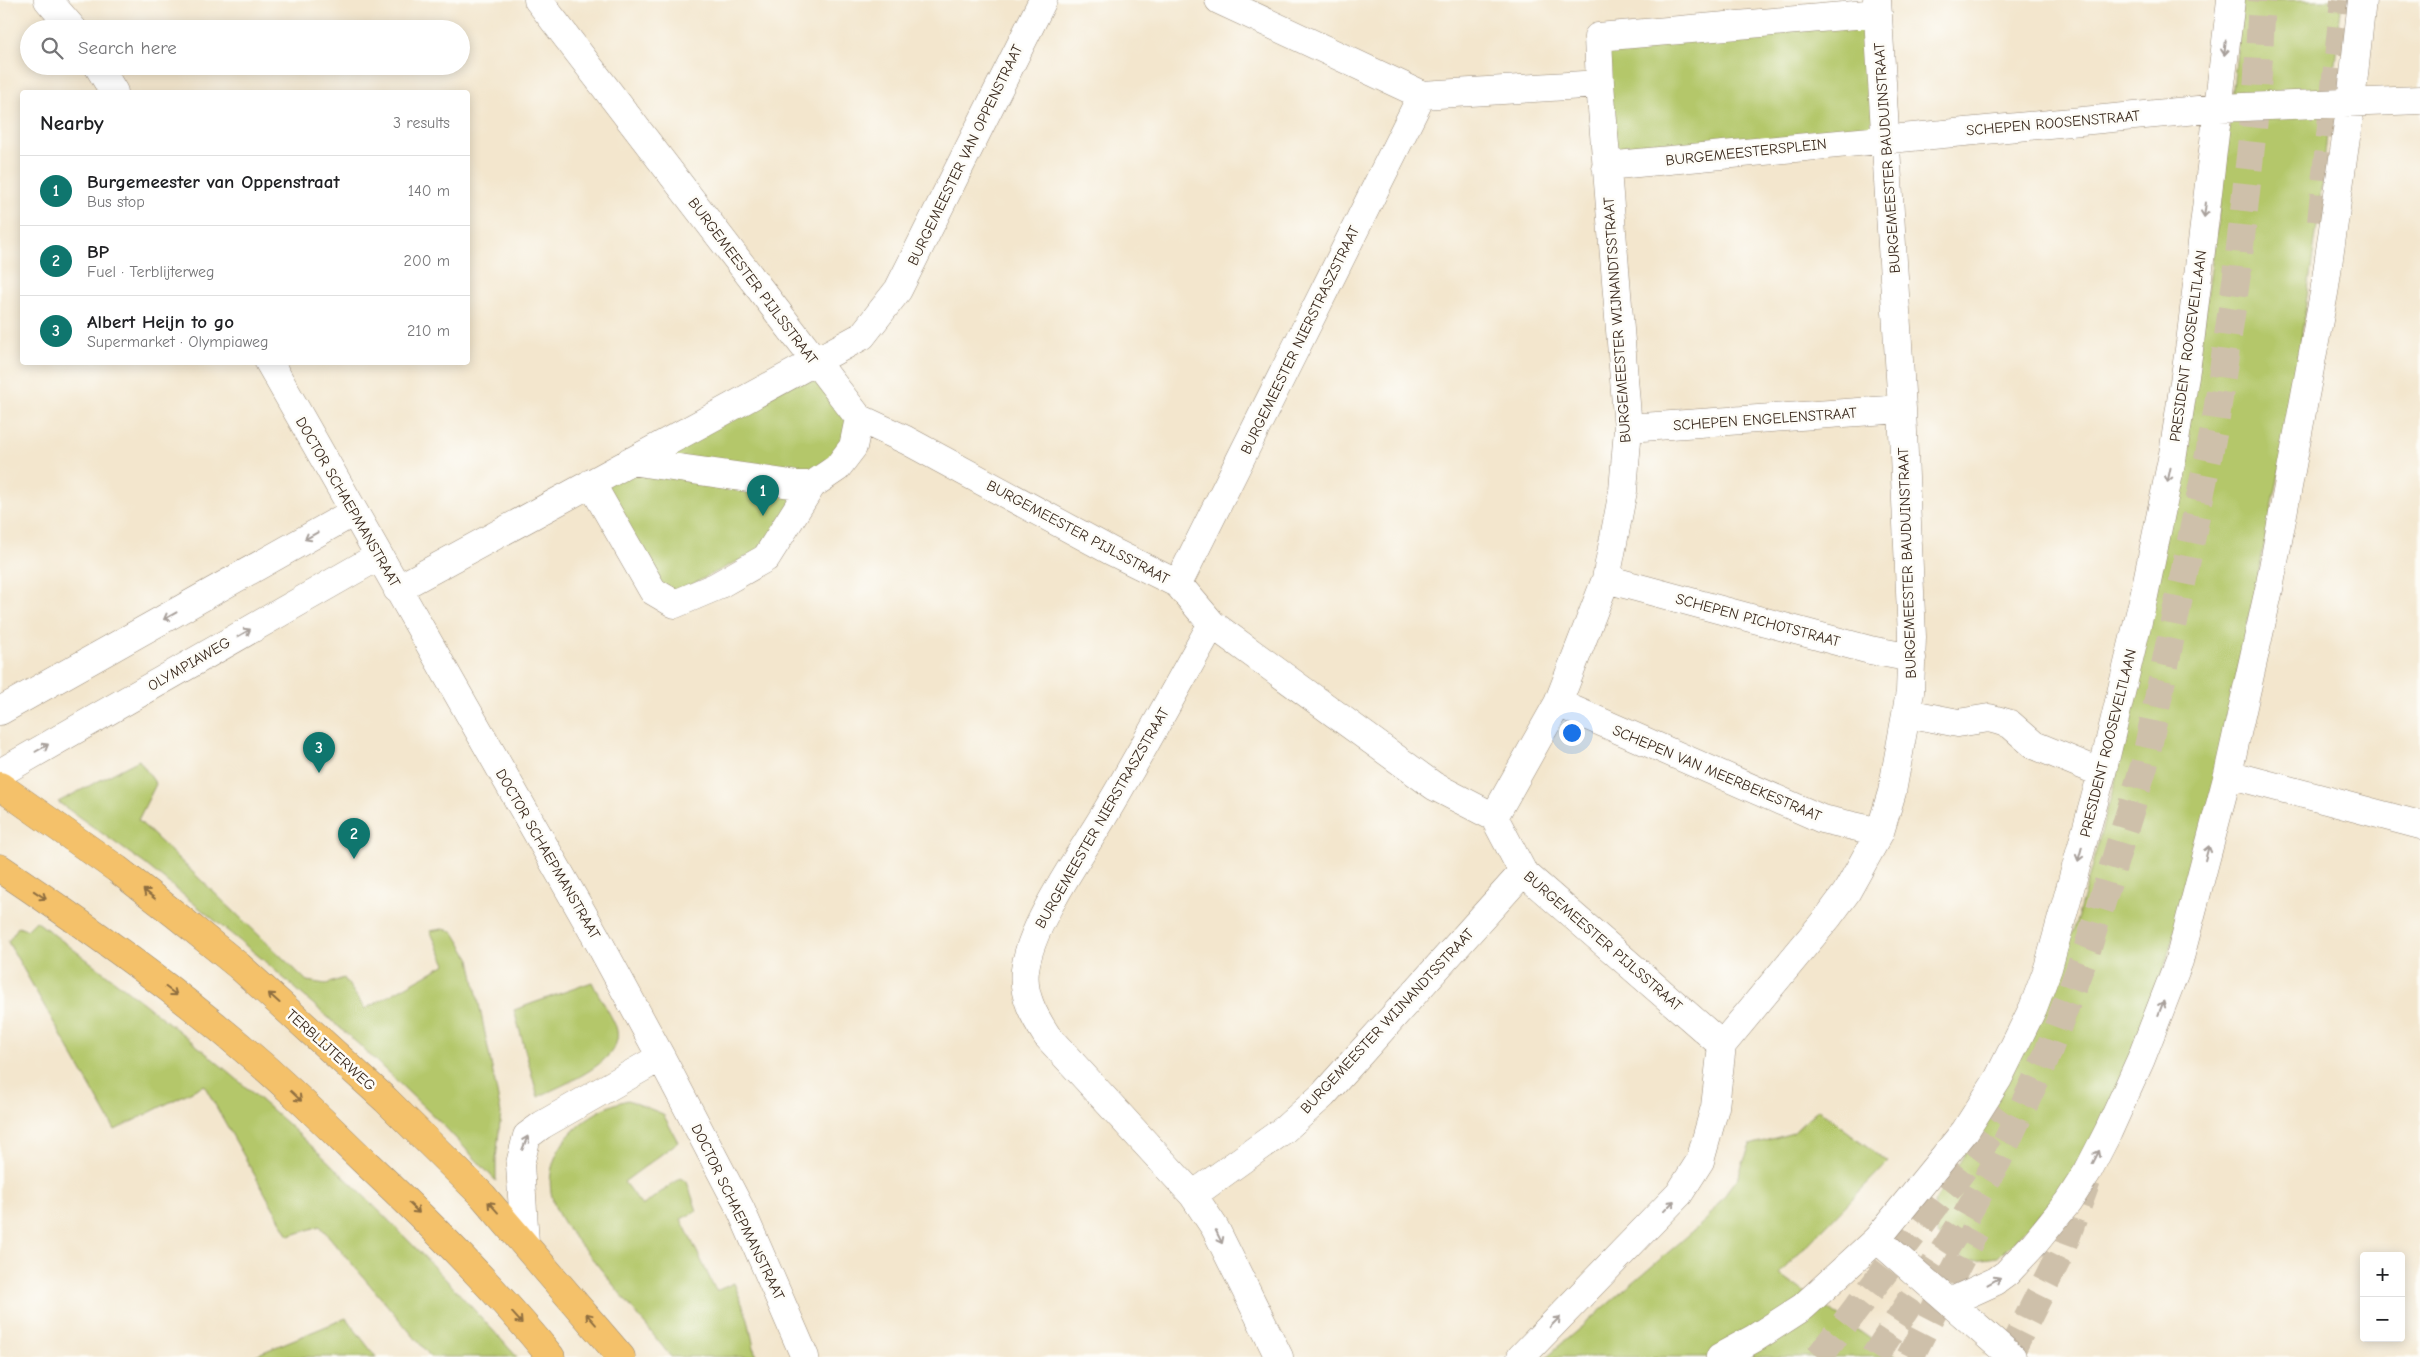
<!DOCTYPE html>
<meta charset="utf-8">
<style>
:root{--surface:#fff;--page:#f2f2f2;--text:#202124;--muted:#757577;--line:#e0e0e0;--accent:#0f766e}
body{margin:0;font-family:"Comic Neue",sans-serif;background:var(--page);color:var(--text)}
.controls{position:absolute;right:15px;bottom:15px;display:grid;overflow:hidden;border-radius:5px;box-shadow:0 2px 12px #0003}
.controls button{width:45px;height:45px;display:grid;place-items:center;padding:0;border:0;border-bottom:1px solid var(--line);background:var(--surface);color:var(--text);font:25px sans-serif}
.you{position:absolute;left:1571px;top:732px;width:18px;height:18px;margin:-12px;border:4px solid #fff;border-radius:50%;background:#1a73e8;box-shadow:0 0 0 8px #1a73e833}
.badge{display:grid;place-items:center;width:32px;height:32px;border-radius:50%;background:var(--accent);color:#fff;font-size:16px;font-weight:700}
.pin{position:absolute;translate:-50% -41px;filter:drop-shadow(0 1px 2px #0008)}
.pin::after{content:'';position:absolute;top:26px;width:18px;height:15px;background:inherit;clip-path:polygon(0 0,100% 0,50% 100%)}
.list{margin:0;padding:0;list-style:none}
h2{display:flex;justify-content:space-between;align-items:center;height:65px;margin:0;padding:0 20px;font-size:21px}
h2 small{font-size:16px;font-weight:400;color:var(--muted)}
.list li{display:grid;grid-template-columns:32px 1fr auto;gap:15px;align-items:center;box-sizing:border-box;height:70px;padding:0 20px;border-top:1px solid var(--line)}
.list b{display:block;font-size:19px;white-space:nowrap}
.list p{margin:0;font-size:16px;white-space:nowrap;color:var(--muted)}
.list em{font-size:16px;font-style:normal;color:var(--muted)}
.icon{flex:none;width:28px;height:28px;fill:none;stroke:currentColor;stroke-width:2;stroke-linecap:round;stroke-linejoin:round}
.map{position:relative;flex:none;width:2420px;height:1357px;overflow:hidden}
.search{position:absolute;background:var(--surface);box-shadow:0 2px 12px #0003;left:20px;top:20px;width:450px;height:55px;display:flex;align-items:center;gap:12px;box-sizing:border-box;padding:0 18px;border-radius:28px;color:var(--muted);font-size:19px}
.panel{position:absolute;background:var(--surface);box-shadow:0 2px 12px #0003;left:20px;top:90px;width:450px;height:275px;border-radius:5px}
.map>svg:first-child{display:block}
.green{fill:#b4c76b;stroke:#787844}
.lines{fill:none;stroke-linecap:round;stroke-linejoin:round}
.highway-tunnel{stroke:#cec0aa;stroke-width:28;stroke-dasharray:28 14;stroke-linecap:butt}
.minor-casing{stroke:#978876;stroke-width:29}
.major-casing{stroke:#978876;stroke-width:29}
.minor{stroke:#fff;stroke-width:28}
.major{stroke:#f4c16a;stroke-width:28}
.oneway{stroke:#a79f9a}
.oneway2{stroke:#8e6e40}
.labels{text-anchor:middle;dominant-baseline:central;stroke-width:5;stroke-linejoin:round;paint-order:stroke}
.street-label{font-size:15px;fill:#3b2a1e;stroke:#fdfcf7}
</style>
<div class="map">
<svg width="2420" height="1357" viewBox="0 0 2420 1357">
<rect width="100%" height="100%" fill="#fdfcf7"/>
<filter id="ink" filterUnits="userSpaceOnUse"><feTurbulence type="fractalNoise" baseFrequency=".02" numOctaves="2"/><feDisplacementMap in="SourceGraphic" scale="10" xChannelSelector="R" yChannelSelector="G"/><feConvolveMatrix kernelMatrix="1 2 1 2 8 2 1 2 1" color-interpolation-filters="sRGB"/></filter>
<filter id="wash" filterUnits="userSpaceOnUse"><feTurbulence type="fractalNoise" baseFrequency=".0096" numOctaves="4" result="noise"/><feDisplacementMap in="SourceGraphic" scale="20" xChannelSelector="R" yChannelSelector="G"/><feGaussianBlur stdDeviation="1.12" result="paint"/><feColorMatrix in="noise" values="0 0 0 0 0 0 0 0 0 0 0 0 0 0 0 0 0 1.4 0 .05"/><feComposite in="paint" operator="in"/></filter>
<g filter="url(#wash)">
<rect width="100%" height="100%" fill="#f3e6cd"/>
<path class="green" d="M 2242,0 L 2342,0 L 2317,226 L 2288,432 L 2211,799 L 2163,973 L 2113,1102 L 2059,1196 L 1998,1257 L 1966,1261 L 1937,1233 L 1934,1202 L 1984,1124 L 2057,977 L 2077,919 L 2116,778 L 2196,378 L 2225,167 Z
M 1872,21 L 1879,130 L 1609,157 L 1604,42 Z
M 811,369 L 847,419 L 842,449 L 756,552 L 675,593 L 655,579 L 603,487 Z
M 139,760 L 156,784 L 138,820 L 307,981 L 326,984 L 344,978 L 365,1009 L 446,964 L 430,931 L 442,929 L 453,931 L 470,959 L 501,1113 L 496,1159 L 496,1181 L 445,1127 L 357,1043 L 261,958 L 145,864 L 58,802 Z
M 36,921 C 110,977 185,1033 255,1095 C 348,1176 435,1265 517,1357 L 431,1357 L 320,1226 L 289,1236 L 204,1085 L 115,1130 L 8,942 L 18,927 L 27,930 Z
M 592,982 C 599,997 610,1012 616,1027 C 628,1061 561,1085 538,1097 L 514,1010 Z
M 628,1100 L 663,1114 L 678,1142 L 624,1182 L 642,1206 L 680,1178 L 687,1182 L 697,1211 L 681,1219 L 716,1291 L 734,1283 L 748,1319 L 756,1357 L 671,1357 C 646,1325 620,1294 595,1262 C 582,1246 563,1227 555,1207 C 535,1155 582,1111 628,1100 Z
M 1818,1109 L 1888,1162 L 1779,1274 L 1896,1357 L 1546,1357 L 1706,1220 L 1737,1179 L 1750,1145 L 1793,1133 Z
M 346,1318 L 376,1357 L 251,1357 Z"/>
</g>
<g filter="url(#ink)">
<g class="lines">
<path class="highway-tunnel" d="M 2321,222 L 2344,0
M 1819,1357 L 2007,1112
M 1874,1357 L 1962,1223 L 1998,1160 L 2045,1060 L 2089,944 L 2144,766 L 2215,425 L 2237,274 L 2257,92 L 2262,0
M 1910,1357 L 1975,1231
M 2008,1357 L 2060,1254 L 2087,1181"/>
<defs>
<path id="minor" d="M 48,0 L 73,29
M 538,0 L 859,418 L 906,440 L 1111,551 L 1178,584 L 1212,624 L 1434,786 L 1494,817 L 1523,872 L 1722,1045
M 1219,0 L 1422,95 L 1600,84
M 98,66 L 114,92
M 1606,166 L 2219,108 L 2420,100
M 269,362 L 596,937 L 661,1057 L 741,1210 L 805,1357
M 1628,428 L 1902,409
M 630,461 L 798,485 L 812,485
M 591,483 L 653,591 L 675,604 L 715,587 L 766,558 L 812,485 L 837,468 L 853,447 L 859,418
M 1606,579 L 1870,650 L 1912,658
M 1178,584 L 1422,95
M 397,589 L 862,336 L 898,290 L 1043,0
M 1212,624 C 1177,686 1143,750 1106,812 C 1082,853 1030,924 1025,970 C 1022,995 1034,1016 1047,1036 L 1193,1195 L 1215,1228 L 1279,1357
M 1558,703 L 1822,819 L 1880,832
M 0,711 L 354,512
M 1907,713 L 1958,723 L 1989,718 L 2000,721 L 2010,724 L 2034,745 L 2102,773
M 0,773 L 379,556
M 2228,774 L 2420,825
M 1494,817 L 1558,703 L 1606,579 L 1623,491 L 1628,428 L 1600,84 L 1598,37 L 1878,13
M 1193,1195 L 1285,1129 L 1323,1095 L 1523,872
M 1877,1239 L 2012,1357
M 525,1243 L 520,1164 L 527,1136 L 542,1125 L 661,1057
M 1950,1302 L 1996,1281 L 2007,1273 L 2034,1244 L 2068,1202 L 2088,1171 L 2108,1132 L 2141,1059 L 2179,961 L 2228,774 L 2269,589 L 2324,293 L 2351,102 L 2362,0
M 1521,1357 L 1679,1194 L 1700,1161 L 1715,1107 L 1722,1045 L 1829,916 L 1846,893 L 1880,832 L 1892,792 L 1910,692 L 1912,637 L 1902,409 L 1877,0
M 1720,1357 L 1755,1338 L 1803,1307 L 1877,1239 L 1965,1131 L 1998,1079 L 2033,1008 L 2048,968 L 2102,773 L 2144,596 L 2173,454 L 2190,343 L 2231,0"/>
<path id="major" d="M 0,786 L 117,869 L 176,915 L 239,966 L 386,1100 L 483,1196 L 621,1357
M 0,868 C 102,937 203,1009 293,1093 C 318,1116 342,1140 366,1163 C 431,1224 495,1288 551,1357"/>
</defs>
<use href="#minor" class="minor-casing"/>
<use href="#major" class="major-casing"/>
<use href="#minor" class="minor"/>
<use href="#major" class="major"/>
</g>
<defs><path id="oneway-shaft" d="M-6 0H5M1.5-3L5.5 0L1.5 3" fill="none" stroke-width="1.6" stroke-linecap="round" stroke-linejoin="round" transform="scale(1.25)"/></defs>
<g class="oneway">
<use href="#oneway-shaft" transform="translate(2225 48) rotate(96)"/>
<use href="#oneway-shaft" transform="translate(2205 210) rotate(97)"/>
<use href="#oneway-shaft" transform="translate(2169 475) rotate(102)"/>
<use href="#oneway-shaft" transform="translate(311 536) rotate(151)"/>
<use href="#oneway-shaft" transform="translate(170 616) rotate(151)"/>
<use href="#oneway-shaft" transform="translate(244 633) rotate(-30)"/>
<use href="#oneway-shaft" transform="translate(42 748) rotate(-30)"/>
<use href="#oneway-shaft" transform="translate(2207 853) rotate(-75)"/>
<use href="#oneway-shaft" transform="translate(2080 854) rotate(105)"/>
<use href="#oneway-shaft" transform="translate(2161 1008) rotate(-69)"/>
<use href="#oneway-shaft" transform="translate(525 1143) rotate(-68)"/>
<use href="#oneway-shaft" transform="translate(2096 1157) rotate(-63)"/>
<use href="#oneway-shaft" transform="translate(1669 1206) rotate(-46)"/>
<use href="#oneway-shaft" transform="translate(1219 1237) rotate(64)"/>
<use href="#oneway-shaft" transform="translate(1994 1281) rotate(-29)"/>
<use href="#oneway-shaft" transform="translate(1555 1322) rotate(-45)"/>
</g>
<g class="oneway2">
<use href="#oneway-shaft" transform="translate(149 894) rotate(-142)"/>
<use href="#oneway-shaft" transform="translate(40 895) rotate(34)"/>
<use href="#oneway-shaft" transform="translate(171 991) rotate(37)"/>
<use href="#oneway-shaft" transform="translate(274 998) rotate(-138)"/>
<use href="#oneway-shaft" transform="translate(296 1096) rotate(43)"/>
<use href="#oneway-shaft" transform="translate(493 1207) rotate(-132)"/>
<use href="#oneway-shaft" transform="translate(414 1208) rotate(44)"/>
<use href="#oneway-shaft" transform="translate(517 1318) rotate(48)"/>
<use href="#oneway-shaft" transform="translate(591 1319) rotate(-131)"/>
</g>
</g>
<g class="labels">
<g class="street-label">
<text transform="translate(2053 123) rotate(-5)">SCHEPEN ROOSENSTRAAT</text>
<text transform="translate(1746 152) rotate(-6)">BURGEMEESTERSPLEIN</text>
<text transform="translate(965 155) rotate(-64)">BURGEMEESTER VAN OPPENSTRAAT</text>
<text transform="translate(1887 158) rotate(-94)">BURGEMEESTER BAUDUINSTRAAT</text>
<text transform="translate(753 281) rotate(53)">BURGEMEESTER PIJLSSTRAAT</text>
<text transform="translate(1617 320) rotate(-94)">BURGEMEESTER WIJNANDTSSTRAAT</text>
<text transform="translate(1300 340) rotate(-64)">BURGEMEESTER NIERSTRASZSTRAAT</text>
<text transform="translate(2188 346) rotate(-82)">PRESIDENT ROOSEVELTLAAN</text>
<text transform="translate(1765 419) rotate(-4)">SCHEPEN ENGELENSTRAAT</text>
<text transform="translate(348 502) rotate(60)">DOCTOR SCHAEPMANSTRAAT</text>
<text transform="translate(1078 532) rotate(28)">BURGEMEESTER PIJLSSTRAAT</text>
<text transform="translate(1907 563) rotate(-92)">BURGEMEESTER BAUDUINSTRAAT</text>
<text transform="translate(1758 620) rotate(15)">SCHEPEN PICHOTSTRAAT</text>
<text transform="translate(189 664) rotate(-30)">OLYMPIAWEG</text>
<text transform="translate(2108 743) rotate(-76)">PRESIDENT ROOSEVELTLAAN</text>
<text transform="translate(1717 773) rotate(23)">SCHEPEN VAN MEERBEKESTRAAT</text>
<text transform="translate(1102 818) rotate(-60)">BURGEMEESTER NIERSTRASZSTRAAT</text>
<text transform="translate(548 854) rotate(60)">DOCTOR SCHAEPMANSTRAAT</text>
<text transform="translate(1603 941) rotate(41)">BURGEMEESTER PIJLSSTRAAT</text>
<text transform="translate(1387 1021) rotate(-47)">BURGEMEESTER WIJNANDTSSTRAAT</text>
<text transform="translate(331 1050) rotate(42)">TERBLIJTERWEG</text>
<text transform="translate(738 1212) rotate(64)">DOCTOR SCHAEPMANSTRAAT</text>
</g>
</g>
</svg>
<div class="controls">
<button>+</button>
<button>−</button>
</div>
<div class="you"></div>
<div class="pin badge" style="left:763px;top:516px">1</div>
<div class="pin badge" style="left:354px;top:859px">2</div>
<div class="pin badge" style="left:319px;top:773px">3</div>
<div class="search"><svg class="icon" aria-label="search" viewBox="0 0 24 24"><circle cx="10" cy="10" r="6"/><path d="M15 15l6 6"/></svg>Search here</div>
<section class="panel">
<h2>Nearby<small>3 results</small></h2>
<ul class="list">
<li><span class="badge">1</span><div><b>Burgemeester van Oppenstraat</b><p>Bus stop</p></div><em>140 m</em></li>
<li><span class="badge">2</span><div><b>BP</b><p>Fuel · Terblijterweg</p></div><em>200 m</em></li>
<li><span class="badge">3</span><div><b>Albert Heijn to go</b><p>Supermarket · Olympiaweg</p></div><em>210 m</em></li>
</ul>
</section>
</div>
